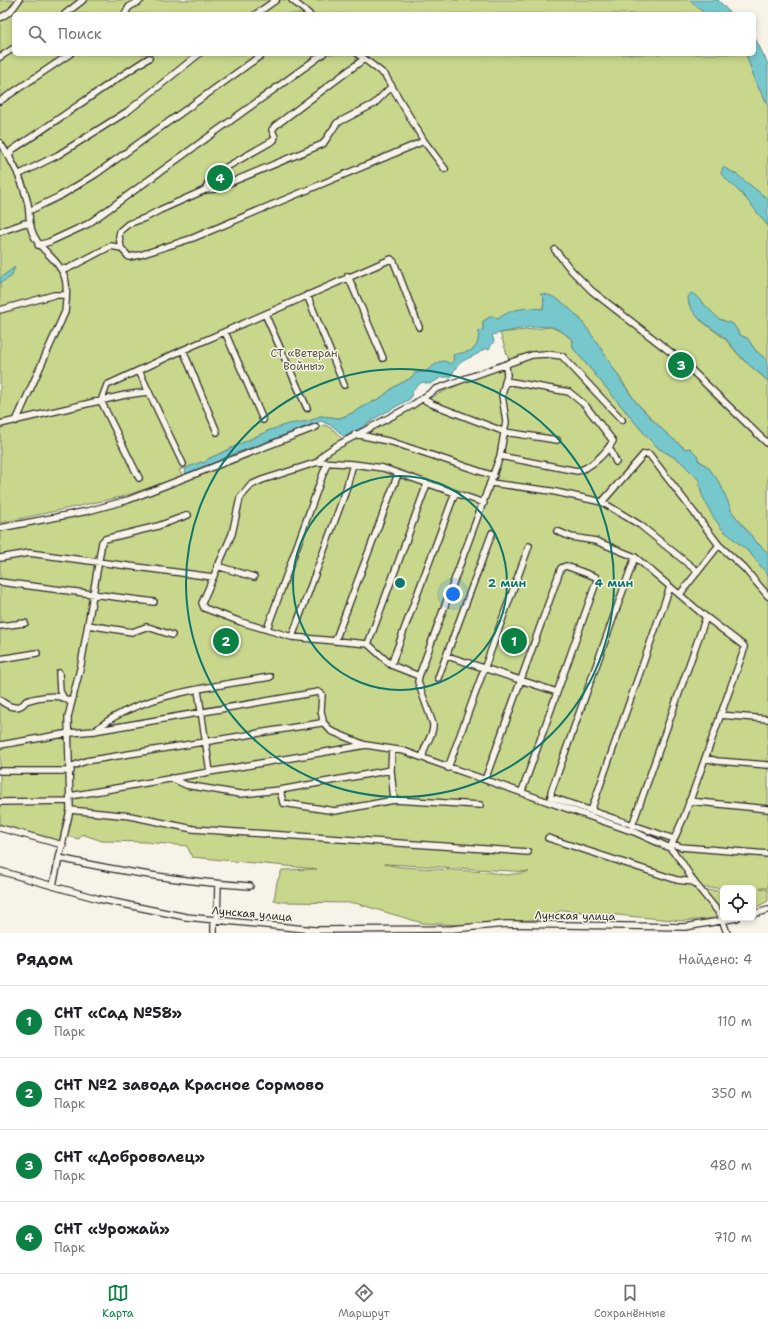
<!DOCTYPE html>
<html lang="ru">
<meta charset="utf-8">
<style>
:root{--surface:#fff;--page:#f2f2f2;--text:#202124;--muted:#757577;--line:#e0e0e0;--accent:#0b8043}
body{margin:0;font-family:"Shantell Sans",sans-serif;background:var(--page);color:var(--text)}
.controls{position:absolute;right:12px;bottom:12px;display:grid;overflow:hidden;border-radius:6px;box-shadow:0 2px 6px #0003}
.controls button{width:36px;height:36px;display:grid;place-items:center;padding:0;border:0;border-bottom:1px solid var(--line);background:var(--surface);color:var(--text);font:20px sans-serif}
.you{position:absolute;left:453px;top:594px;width:14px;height:14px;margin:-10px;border:3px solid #fff;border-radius:50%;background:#1a73e8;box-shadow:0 0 0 6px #1a73e833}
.badge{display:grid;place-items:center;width:26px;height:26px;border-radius:50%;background:var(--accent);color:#fff;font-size:13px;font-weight:700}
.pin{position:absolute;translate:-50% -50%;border:2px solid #fff;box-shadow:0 1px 4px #0006}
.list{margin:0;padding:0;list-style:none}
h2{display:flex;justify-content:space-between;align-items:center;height:52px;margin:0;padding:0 16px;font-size:17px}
h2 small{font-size:13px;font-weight:400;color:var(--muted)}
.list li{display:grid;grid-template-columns:26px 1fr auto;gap:12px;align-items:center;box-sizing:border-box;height:72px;padding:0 16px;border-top:1px solid var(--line)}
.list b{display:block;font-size:15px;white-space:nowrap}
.list p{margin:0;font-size:13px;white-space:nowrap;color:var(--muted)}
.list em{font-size:13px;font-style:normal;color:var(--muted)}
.icon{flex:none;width:22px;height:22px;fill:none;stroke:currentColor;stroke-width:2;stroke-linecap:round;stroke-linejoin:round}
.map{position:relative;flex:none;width:768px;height:933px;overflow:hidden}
.search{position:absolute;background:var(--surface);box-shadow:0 2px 6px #0003;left:12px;right:12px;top:12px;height:44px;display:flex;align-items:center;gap:10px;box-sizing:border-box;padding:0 14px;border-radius:6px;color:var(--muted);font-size:15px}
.sheet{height:340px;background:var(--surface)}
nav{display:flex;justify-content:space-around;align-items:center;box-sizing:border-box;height:56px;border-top:1px solid var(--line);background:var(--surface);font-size:11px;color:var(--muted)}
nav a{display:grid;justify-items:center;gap:2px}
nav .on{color:var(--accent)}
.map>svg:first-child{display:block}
.green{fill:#c8d78c;stroke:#7a815c;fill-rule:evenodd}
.water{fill:#76c8cd;stroke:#58898c}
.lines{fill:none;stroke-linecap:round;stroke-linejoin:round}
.minor-casing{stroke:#2b2b2b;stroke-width:8}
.minor{stroke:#f7f3e8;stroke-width:5.5}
.ring{fill:none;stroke:#0f766e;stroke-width:2}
.labels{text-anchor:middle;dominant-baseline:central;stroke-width:3;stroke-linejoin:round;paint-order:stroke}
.park-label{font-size:11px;fill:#525643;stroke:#f7f3e8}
.street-label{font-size:11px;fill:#2b2b2b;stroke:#f7f3e8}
.centre{fill:#0f766e;stroke:#f7f3e8;stroke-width:2}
.ring-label{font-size:12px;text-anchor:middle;font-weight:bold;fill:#0f766e;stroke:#f7f3e8;stroke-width:3;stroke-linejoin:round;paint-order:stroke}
</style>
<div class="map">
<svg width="768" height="933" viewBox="0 0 768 933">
<rect width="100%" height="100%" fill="#f7f3e8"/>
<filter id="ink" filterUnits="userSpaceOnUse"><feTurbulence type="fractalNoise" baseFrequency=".025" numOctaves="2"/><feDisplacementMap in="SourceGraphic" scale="8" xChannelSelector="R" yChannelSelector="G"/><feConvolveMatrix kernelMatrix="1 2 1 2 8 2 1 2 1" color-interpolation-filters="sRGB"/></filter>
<g filter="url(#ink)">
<path class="green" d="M 0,0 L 690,0 L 705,14 L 14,14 L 14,54 L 746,54 L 756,83 L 768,105 L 768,199 L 727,169 L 733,185 L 755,208 L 768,226 L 768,361 L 756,351 L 747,338 L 740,335 L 733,324 L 719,319 L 703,303 L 688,303 L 700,320 L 725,339 L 742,359 L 768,381 L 768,553 L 760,545 L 758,544 L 732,512 L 709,468 L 667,434 L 636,402 L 580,318 L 544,297 L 543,309 L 516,310 L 498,319 L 492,316 L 483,321 L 483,330 L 479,332 L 478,344 L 470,352 L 453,356 L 454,360 L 450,364 L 439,362 L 425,372 L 415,373 L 411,378 L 394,387 L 382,397 L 350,414 L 340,418 L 320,416 L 310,421 L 270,430 L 208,459 L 204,463 L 179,470 L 182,475 L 179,478 L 121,497 L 0,523 Z
M 551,327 L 564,333 L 573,341 L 573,348 L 648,438 L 658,448 L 679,460 L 699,480 L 702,495 L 722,529 L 750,553 L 768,575 L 768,888 L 760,888 L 768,890 L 768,901 L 753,909 L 753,888 L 694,888 L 696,890 L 723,891 L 723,918 L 683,921 L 562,910 L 543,919 L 460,925 L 422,923 L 355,903 L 284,902 L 274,900 L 277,882 L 282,870 L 317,869 L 192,857 L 187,846 L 146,842 L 102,841 L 82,834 L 79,839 L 62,835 L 58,845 L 0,829 L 0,530 L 122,504 L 325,425 L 334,430 L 344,441 C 399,413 453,385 510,363 L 500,333 ZM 384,864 L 387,864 L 529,872 L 506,875 L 488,872 L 401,867 Z"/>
<path class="water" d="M 690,0 L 718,0 L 731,14 L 705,14 Z
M 754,36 L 768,64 L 768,105 L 756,83 L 746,54 L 754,54 Z
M 723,167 L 736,174 L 768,199 L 768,226 L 745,197 L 721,174 Z
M 15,267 L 11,277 L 0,283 L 0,278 Z
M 691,293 L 695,295 L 719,319 L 733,324 L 740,335 L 747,338 L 756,351 L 767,360 L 768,381 C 760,373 750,367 742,358 C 736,352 732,345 726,339 C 712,326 689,318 688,297 Z
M 540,294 C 578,293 615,378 637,403 C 651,420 668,435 685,449 L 690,448 L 698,456 L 698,460 L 709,468 L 721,485 L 732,512 L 758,544 L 760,545 L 768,553 L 768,575 L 750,553 L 722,529 L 712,515 L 702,495 L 699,480 L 679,460 L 658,448 L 648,438 L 573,348 L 573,340 C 567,335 560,329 552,327 C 540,324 504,332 492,335 L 494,341 L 489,349 L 484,349 C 471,361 459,356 451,377 L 442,377 L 430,384 L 422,382 L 413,390 L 410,399 L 379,416 L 359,429 L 344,437 L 334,427 L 321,421 L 231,455 L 192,474 L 185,473 L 186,468 L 201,462 L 204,463 L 208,459 L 270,430 L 288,424 L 310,421 L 320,416 L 340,418 L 350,414 L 382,397 L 394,387 L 411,378 L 415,373 L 425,372 L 439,362 L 445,361 L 450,364 L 454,360 L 453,355 C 471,350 478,354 479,331 L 483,330 L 483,321 L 492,316 L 498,319 C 511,308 527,307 543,309 L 544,298 Z"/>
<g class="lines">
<defs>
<path id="minor" d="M 292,0 L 309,14
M 65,14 L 83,0
M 125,14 L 129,7 L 141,0
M 256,14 L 276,0
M 0,18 L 11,11 L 19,0
M 358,54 L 385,75 L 424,141 L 445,169
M 0,57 L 14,48
M 0,101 L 70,54
M 0,143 C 13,161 23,181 28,204 C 29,212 29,220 31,228 C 36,249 59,258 65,278 C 68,289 66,302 65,312 L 16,421
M 9,156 L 12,150 C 59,120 102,87 149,58
M 18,175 L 58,155 L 128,111 L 199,54
M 205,190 L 215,189 L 323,144 L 337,123 L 374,104 L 392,86
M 29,211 L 60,196 L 96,174 L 263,54
M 0,232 L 25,223 L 31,226
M 38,245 L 49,242 L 88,224 L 323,54
M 121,248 L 119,236 L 120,231 L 128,224 L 145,218 L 160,210 L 205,190 L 211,176 L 274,140 L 275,137 L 272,130 L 275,126 L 364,59
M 555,250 L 572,271 L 592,291 L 682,361 L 768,444
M 60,268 L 67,269 L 111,246 L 121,248 L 129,257 L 140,255 L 193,238 L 424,141
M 348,276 L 383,358
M 307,295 L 344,385
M 0,310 L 54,295 L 66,295
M 265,314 L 307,408
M 225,332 L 263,420
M 183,350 L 217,432
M 506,366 L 507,375 L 502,395 L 506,422 L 500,456 L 419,676 L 418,682 L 433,724 C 434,737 422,746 423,758 L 637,833 L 670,848 L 681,861 L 694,882 L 720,914 L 727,933
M 139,371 L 183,464
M 423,399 L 432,404 L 505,432 L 557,440
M 0,424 L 125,395 L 147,392
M 355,434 L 392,442 L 494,476
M 609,447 L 616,462
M 500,456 L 577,471 C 591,468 605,454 613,441 L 585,405 L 569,392 L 506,381
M 318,462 L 324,454 L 336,446 L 411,406 L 436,389 L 532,355 L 546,354 L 562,356 L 622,420
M 139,478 L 101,401 L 107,385 L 183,350 L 391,259 L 394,262 L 419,327
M 491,483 L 551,491 L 602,502 L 640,525 L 697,571
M 602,502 L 644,454 L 649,454 L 719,545
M 0,528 L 88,511 L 128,500 L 316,427
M 557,531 L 571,537 L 596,541 L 635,557 L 706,617 L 744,646 L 744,650 L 684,817 L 670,848
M 635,557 L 551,792 L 551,797 L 674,839
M 0,558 L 29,553 L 213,577
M 217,566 L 254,577
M 0,582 L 154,602
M 680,594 L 719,545 L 744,568 L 768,596
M 88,625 L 132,632 L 146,627 L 151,628 L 172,635
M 0,626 L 25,623
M 267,629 L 327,463
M 292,637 L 345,493 L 353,464
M 335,641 L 398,474
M 368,644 L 427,484
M 447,656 L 557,692
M 0,659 L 37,653
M 391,665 L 455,493
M 59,673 L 60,691 L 63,697
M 419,676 L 391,665 L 368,644 L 292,637 L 241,622 L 204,608 L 202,603 L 232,534 L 240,498 L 251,485 L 262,480 L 318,462 L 353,464 L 383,468 L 484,503
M 438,678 L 492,533
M 198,690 L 210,772
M 0,700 C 8,707 19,711 26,701 C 38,697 62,692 71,703
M 720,715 L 768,719
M 322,721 L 331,731 L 365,745
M 95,731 C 135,694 216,686 270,677
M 0,745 L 70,733 L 94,731 L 318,692 L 322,694 L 321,711 L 323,720 L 321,723 L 86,761 L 70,767
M 392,749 L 391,770 L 394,800
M 705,758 L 717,761 L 768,765
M 448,768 L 529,546
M 0,771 L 71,771
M 171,778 L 186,785 L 240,794 L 280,790 L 391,770
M 485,780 L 561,568 L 566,566 L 596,577 L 597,580 L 522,791
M 280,790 L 283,803 L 335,811 L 394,800 L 480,805
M 70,796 L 366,745 L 404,751 L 423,758
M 689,801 L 768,809
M 0,802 L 70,801
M 70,810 L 130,816 L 193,829 L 528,852
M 591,811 L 670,587
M 632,826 L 706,617
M 0,828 L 63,845
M 548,838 L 677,880 L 694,882
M 672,844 L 681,847 L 768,854
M 59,858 C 122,872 186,882 250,886
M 0,871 L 99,899 L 186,917 L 315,930 L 452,929 L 506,924 L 685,927 L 737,918
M 53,885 L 70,810 L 68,717 L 81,665 L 102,542 L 105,539 L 158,526 L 188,515
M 753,914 L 768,910
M 214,920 L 214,933
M 217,920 L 218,884"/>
</defs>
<use href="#minor" class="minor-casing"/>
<use href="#minor" class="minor"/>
</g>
</g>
<g class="ring">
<circle cx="400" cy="583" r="107"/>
<circle cx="400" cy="583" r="214"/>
</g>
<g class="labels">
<g class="park-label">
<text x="304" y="353">СТ «Ветеран<tspan x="304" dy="13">Войны»</tspan></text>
</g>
<g class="street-label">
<text transform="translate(252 914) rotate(5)">Лунская улица</text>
<text transform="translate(575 916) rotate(1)">Лунская улица</text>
</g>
</g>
<circle cx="400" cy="583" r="6" class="centre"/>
<g class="ring-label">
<text x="507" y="587">2 мин</text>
<text x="614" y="587">4 мин</text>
</g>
</svg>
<div class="controls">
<button><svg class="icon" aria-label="locate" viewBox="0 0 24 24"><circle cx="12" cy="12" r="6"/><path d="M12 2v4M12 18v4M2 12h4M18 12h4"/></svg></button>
</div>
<div class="you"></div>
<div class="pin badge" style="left:514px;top:641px">1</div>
<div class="pin badge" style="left:226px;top:641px">2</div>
<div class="pin badge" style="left:681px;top:365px">3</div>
<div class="pin badge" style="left:220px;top:178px">4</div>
<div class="search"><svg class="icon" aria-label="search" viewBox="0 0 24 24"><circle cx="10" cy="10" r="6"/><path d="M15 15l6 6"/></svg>Поиск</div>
</div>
<section class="sheet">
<h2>Рядом<small>Найдено: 4</small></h2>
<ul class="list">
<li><span class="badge">1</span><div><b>СНТ «Сад №58»</b><p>Парк</p></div><em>110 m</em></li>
<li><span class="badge">2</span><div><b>СНТ №2 завода Красное Сормово</b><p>Парк</p></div><em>350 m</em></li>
<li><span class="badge">3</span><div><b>СНТ «Доброволец»</b><p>Парк</p></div><em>480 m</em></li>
<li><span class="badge">4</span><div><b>СНТ «Урожай»</b><p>Парк</p></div><em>710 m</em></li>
</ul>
</section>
<nav>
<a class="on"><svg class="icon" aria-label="map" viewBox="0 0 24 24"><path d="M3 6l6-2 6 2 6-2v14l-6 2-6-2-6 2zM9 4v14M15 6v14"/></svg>Карта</a>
<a><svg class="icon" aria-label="directions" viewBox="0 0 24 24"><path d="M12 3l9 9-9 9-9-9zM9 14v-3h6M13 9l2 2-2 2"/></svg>Маршрут</a>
<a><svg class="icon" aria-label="saved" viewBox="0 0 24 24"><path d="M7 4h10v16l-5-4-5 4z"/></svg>Сохранённые</a>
</nav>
